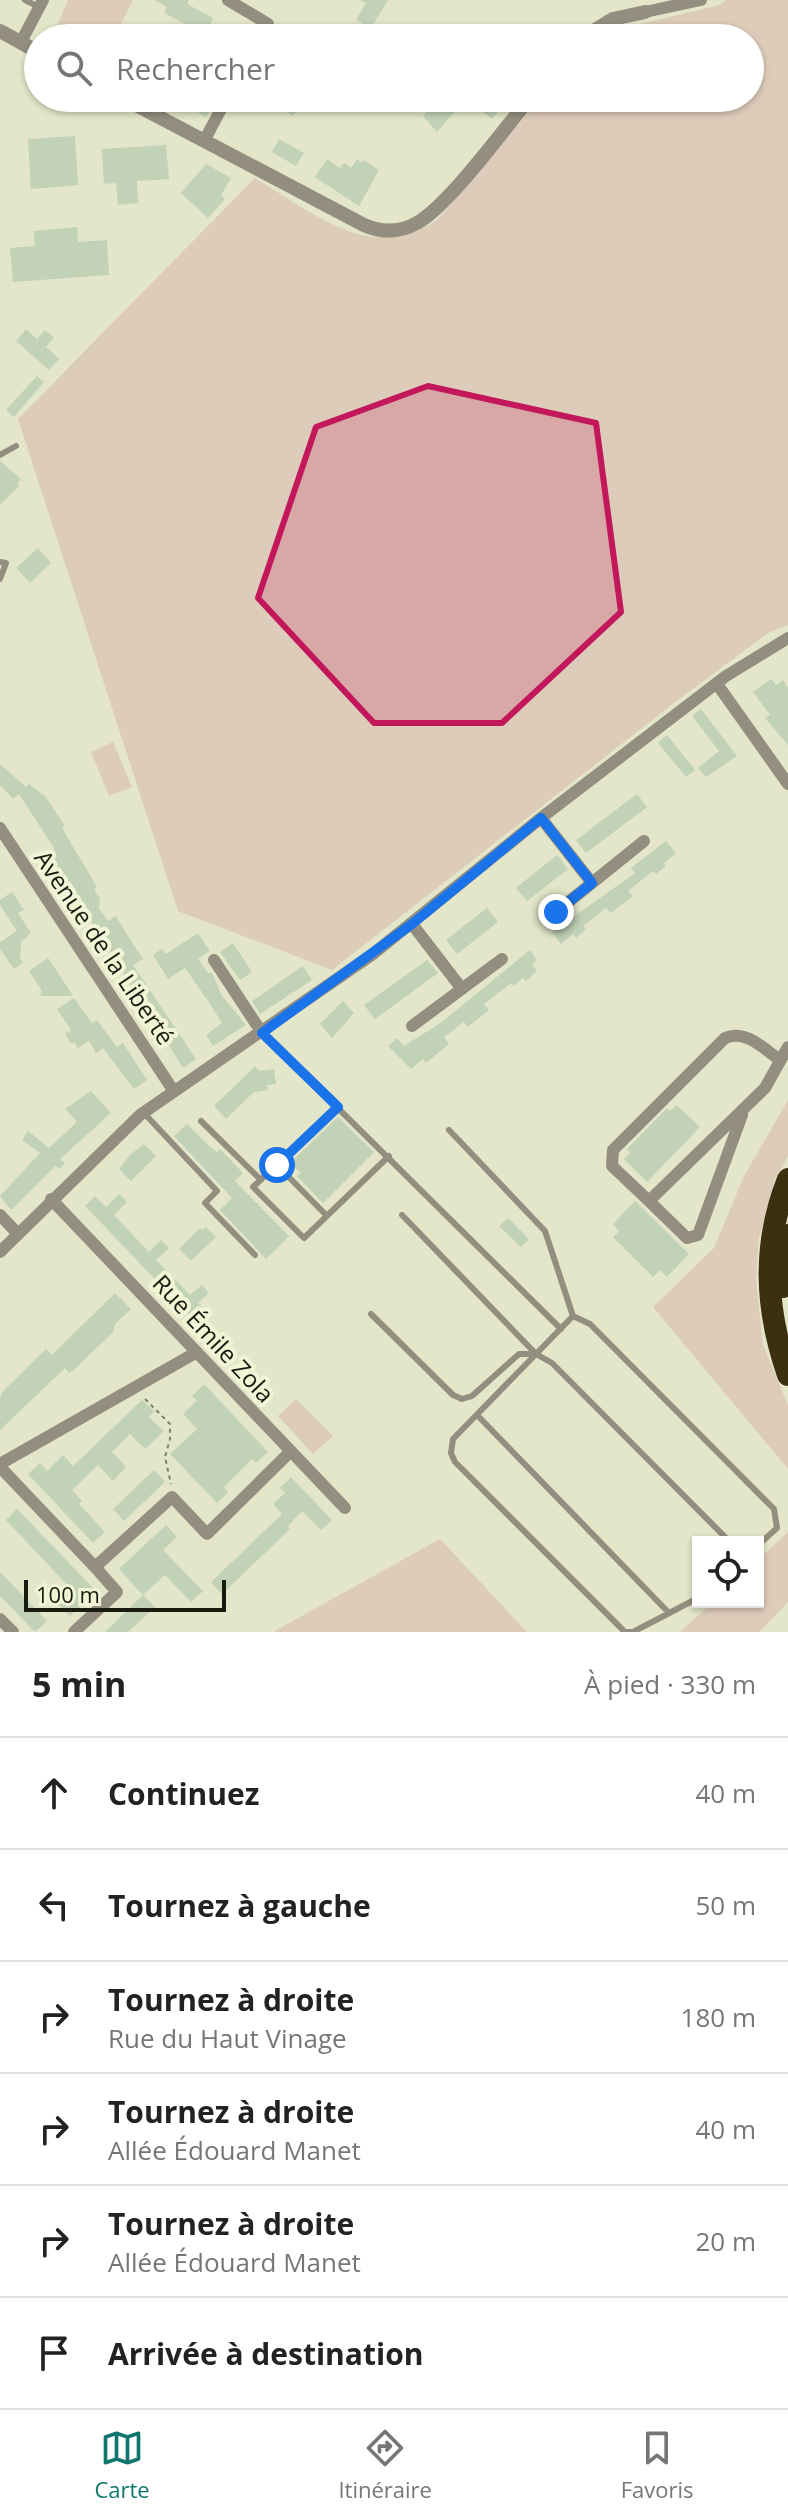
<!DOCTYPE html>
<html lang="fr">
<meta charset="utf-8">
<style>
:root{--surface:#fff;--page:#f2f2f2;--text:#222;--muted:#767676;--line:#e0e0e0;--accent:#0f766e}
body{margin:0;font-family:"Open Sans",sans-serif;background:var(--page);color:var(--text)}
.controls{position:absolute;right:24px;bottom:24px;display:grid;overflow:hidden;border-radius:0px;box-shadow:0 2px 6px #0004}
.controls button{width:72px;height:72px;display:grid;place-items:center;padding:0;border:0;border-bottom:2px solid var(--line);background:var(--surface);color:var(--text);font:40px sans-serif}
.scale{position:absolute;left:24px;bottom:20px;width:202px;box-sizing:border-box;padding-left:8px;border:4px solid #1a1b10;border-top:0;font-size:22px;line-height:28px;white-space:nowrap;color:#1a1b10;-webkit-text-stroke:6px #f1f4d5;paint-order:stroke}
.stop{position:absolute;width:24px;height:24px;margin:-18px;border:6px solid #1a73e8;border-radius:50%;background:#fff}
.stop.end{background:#1a73e8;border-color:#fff;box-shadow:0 2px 8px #0008}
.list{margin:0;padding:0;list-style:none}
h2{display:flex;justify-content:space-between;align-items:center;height:104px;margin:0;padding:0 32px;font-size:34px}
h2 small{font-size:26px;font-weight:400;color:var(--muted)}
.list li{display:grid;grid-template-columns:52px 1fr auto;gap:24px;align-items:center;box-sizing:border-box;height:112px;padding:0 32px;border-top:2px solid var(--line)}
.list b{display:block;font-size:30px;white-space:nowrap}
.list p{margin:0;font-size:26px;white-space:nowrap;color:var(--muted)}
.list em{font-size:26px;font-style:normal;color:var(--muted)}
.icon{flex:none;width:44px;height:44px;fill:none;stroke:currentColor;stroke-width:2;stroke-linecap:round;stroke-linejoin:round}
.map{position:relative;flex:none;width:788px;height:1632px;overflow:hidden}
.search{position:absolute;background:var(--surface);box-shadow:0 2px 6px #0004;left:24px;right:24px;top:24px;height:88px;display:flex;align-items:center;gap:20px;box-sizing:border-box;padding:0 28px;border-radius:44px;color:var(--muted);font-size:30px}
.sheet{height:776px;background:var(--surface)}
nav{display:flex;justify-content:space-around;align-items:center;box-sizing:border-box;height:112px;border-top:2px solid var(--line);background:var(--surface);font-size:22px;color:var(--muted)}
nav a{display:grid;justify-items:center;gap:4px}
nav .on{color:var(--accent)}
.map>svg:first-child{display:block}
.green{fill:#deccba}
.building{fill:#c1d2b7}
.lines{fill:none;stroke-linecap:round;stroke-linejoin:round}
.path{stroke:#7f816c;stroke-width:2;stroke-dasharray:4 4;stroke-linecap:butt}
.service{stroke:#938e7f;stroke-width:6}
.minor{stroke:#938e7f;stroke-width:12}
.tertiary{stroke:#938e7f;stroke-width:14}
.motorway{stroke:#3c3011;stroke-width:22}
.route{stroke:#1a73e8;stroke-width:10}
.marked{fill:#c2185b;fill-opacity:0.2;stroke:#c2185b;stroke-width:6;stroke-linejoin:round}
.labels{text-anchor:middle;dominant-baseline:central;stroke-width:8;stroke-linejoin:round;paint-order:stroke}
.street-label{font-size:24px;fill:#1a1b10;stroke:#f1f4d5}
</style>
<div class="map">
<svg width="788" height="1632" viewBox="0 0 788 1632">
<rect width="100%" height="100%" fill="#e3e6c8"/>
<path class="green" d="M 68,0 L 133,0 L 114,38 L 52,38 Z
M 726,0 L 788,0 L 788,625 L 768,633 L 678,700 L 332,970 L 178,911 L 18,419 L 255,178 C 312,212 374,267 438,219 L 541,98 L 750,98 L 750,38 L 599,38 L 612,31 L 719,5 Z
M 113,742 L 132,787 L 109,796 L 91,752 Z
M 788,1100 L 788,1156 L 775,1179 L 759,1238 L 756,1280 L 763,1345 L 788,1405 L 788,1469 L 653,1307 L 714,1248 L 744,1176 Z
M 296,1399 L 333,1436 L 313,1454 L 278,1416 Z
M 788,1532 L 788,1602 L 759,1632 L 680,1632 L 713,1602 L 758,1602 L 758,1560 Z
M 440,1539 L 527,1632 L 273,1632 Z"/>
<path class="building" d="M 154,0 L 189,0 L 187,4 L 213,18 L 205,34 L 164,13 L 167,7 Z
M 360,0 L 388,0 L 371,28 L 356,20 L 366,3 Z
M 174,98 L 211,98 L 216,100 L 206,117 Z
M 266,98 L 305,98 L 293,116 Z
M 436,98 L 499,98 L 494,105 L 500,110 L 492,119 L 466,99 L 437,132 L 423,116 Z
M 75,136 L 78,185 L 31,189 L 28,139 Z
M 279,139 L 304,153 L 296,166 L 272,152 Z
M 166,145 L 169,179 L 137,181 L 138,203 L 118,205 L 116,183 L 104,184 L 102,149 Z
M 327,159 L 340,168 L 344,163 L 351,168 L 357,159 L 362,163 L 364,160 L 379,170 L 359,206 L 315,177 Z
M 206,164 L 231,178 L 221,195 L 225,199 L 208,218 L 181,193 Z
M 77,227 L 78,242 L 107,240 L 109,275 L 13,282 L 10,248 L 35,246 L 34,231 Z
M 26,329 L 37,339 L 45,330 L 54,338 L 46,347 L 59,359 L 49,370 L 16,341 Z
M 37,376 L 44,382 L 14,417 L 6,410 Z
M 0,461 L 21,479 L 17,484 L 19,486 L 0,505 Z
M 38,548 L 51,563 L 30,583 L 16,568 Z
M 771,679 L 776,685 L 783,680 L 788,688 L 788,745 L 765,718 L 770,715 L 753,692 Z
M 701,709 L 737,756 L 706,777 L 698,768 L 719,751 L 692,716 Z
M 667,735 L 695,770 L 686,777 L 658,743 Z
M 0,764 L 26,787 L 29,784 L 45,796 L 65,826 L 62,828 L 97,887 L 94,889 L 100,899 L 99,908 L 108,921 L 116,916 L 128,936 L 143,959 L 133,965 L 196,1059 L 183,1068 L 86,914 L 90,912 L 49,857 L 54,848 L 19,794 L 13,799 L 0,785 Z
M 637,794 L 647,807 L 586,853 L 576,840 Z
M 666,841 L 676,853 L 664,863 L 666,866 L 656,874 L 653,871 L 628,891 L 633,896 L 611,913 L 606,908 L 583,926 L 586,929 L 576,938 L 573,934 L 561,944 L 552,932 L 635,873 L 631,868 Z
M 557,855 L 568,869 L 527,901 L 516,888 Z
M 12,892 L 24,910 L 18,913 L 31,933 L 21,942 L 20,958 L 23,963 L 14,969 L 0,949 L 0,942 L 17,931 L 0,905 L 0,900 Z
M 487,908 L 498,922 L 457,954 L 446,940 Z
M 198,933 L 210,951 L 198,959 L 208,973 L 212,973 L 222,996 L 246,1025 L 213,1046 L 206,1035 L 222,1023 L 210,1004 L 185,968 L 168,979 L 153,955 L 162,949 L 166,954 Z
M 233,943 L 252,972 L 240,980 L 220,952 Z
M 530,950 L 537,960 L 532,964 L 537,971 L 526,981 L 523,978 L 513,986 L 511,983 L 484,1004 L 489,1010 L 468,1027 L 464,1022 L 444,1037 L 449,1044 L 426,1063 L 423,1059 L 411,1069 L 388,1046 L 397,1038 L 404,1046 L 442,1022 Z
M 48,958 L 64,982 L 73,996 L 40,996 L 42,991 L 29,971 Z
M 427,960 L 438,973 L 375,1019 L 364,1005 Z
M 303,966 L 312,980 L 260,1014 L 252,1001 Z
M 74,998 L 92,1023 L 97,1020 L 113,1042 L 117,1047 L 123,1043 L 147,1080 L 134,1089 L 103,1048 L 96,1053 L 89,1041 L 78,1048 L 74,1042 L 71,1044 L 65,1034 L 71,1030 L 57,1009 Z
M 343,1001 L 354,1013 L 332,1038 L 320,1024 Z
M 255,1066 L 259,1071 L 274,1069 L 276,1084 L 267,1085 L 268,1090 L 254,1092 L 226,1119 L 214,1106 Z
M 91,1091 L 111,1113 L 60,1159 L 65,1163 L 60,1169 L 55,1166 L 11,1210 L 0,1196 L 40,1153 L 22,1140 L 28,1131 L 49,1148 L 77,1122 L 65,1109 Z
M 677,1105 L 700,1127 L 647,1182 L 624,1159 L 630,1153 L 627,1149 L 667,1108 L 670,1111 Z
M 338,1117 L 374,1152 L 323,1203 L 297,1176 L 301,1173 L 290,1163 Z
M 187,1124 L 209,1146 L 217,1152 L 220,1149 L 243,1173 L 235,1181 L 289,1236 L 266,1259 L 220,1210 L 232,1198 L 174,1136 Z
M 144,1144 L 156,1156 L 131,1181 L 119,1169 L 130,1155 Z
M 119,1194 L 127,1202 L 114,1215 L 149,1252 L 161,1240 L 169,1248 L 156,1260 L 190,1295 L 202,1285 L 209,1293 L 198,1303 L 209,1315 L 198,1324 L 85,1206 L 95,1196 L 106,1207 Z
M 635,1201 L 689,1254 L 667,1277 L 660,1270 L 653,1277 L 613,1237 L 619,1231 L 613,1224 Z
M 508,1218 L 529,1239 L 521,1247 L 499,1226 Z
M 206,1227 L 216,1237 L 191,1261 L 179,1249 L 200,1228 L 203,1230 Z
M 115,1293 L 131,1309 L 115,1324 L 113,1332 L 76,1368 L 69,1373 L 65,1368 L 0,1430 L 0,1397 L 4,1390 L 46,1349 L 52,1355 Z
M 204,1384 L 268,1452 L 256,1463 L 252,1459 L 224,1487 L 228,1492 L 217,1503 L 170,1454 L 197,1429 L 183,1414 L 197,1400 L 192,1396 Z
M 142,1400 L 154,1411 L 149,1417 L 164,1431 L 145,1449 L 130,1434 L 112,1452 L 126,1467 L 113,1481 L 98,1465 L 72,1490 L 82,1501 L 79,1504 L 105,1532 L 93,1543 L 28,1474 L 40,1463 L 47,1471 L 63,1455 L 73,1466 Z
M 154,1470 L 165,1482 L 124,1521 L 113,1509 Z
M 291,1477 L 332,1520 L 321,1530 L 302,1511 L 288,1526 L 290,1529 L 222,1594 L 211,1582 L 282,1514 L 273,1504 L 285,1493 L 280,1488 Z
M 17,1509 L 96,1591 L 70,1616 L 57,1603 L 71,1589 L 6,1520 Z
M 166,1525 L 177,1537 L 163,1550 L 203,1591 L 191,1602 L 165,1575 L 143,1595 L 119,1569 Z
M 0,1572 L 47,1621 L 35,1632 L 0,1596 Z
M 143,1595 L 155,1607 L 128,1632 L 105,1632 Z"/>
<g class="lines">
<path class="path" d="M 145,1399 L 170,1424 L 170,1439 L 165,1457 L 171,1484"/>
<path class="service" d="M 25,0 L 39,7
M 0,455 L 16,446
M 0,562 L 6,563 L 0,579
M 262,1033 L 561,1329
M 338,1107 L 253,1187 L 304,1238 L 389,1156
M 143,1112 L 217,1191 L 205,1203 L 255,1255
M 201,1121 L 261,1180
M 277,1165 L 327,1216
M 402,1215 L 536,1354 L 552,1363 L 730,1542
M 371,1314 L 453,1395 L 462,1399 L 472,1396 L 519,1354 L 536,1354 L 573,1316 L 545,1231 L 449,1130
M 573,1316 L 590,1324 L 774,1509 L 777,1528 L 758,1545
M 536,1354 L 453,1439 L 451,1453 L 455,1462 L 625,1632 L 633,1632 L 698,1598
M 478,1416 L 669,1613"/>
<path class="minor" d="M 228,0 L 268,24 L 260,38
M 645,12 L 701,0
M 21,42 L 43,0
M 204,141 L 227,98
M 717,684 L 788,784
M 541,818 L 592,883
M 0,828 L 173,1090
M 556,912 L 644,841
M 412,924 L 462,989
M 214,960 L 262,1033
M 412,1026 L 502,959
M 780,1060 C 764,1049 746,1029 725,1038 L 613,1150 L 612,1166 L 649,1201 L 765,1088 L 788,1047
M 51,1199 L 345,1508
M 649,1201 L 687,1238 L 698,1235 L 742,1115
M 0,1215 L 18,1234
M 0,1252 L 140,1115 L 373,954 L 541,818 L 726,676 L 788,638
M 0,1464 L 197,1352
M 0,1467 L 95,1567
M 0,1619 L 13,1632
M 74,1632 L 117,1592 L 95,1567 L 172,1497 L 207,1534 L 291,1451"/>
<path class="tertiary" d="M 0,31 L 38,52
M 582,38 L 613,19 L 645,12
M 123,98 L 364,225 C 382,233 399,233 417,223 C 448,206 505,128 530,98"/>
<path class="motorway" d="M 788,1179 C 762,1245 765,1308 788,1375
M 783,1287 L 788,1235"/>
</g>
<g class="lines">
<path class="route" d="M 277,1165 L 338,1107 L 262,1033 L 412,924 L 541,818 L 592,883 L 556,912"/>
</g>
<path class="marked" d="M 428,386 L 596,423 L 621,612 L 502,723 L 374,723 L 258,598 L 316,427 Z"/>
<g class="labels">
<g class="street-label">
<text transform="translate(105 947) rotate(56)">Avenue de la Liberté</text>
<text transform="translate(214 1338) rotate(47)">Rue Émile Zola</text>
</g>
</g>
</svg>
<div class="controls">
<button><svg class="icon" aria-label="locate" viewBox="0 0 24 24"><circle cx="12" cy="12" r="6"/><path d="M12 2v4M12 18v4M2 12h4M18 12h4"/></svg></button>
</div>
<div class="scale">100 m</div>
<div class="stop" style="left:277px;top:1165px"></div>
<div class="stop end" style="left:556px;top:912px"></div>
<div class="search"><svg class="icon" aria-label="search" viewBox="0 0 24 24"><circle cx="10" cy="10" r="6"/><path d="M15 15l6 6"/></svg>Rechercher</div>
</div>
<section class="sheet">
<h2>5 min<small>À pied · 330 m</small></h2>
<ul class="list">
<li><svg class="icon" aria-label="ahead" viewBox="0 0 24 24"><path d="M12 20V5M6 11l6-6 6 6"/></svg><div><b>Continuez</b></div><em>40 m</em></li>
<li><svg class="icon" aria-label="left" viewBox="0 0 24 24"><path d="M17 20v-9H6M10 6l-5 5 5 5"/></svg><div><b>Tournez à gauche</b></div><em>50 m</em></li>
<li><svg class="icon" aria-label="right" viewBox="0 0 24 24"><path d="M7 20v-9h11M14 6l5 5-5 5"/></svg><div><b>Tournez à droite</b><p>Rue du Haut Vinage</p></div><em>180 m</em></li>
<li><svg class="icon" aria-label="right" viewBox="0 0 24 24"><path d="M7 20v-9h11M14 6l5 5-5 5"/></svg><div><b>Tournez à droite</b><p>Allée Édouard Manet</p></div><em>40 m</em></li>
<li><svg class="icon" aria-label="right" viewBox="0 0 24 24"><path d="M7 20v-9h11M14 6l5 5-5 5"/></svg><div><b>Tournez à droite</b><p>Allée Édouard Manet</p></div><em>20 m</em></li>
<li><svg class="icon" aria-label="arrive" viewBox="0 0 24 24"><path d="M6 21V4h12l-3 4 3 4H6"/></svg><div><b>Arrivée à destination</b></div></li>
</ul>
</section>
<nav>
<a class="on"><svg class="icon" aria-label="map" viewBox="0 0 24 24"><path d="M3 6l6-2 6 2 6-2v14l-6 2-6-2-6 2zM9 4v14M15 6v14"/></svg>Carte</a>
<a><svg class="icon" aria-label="directions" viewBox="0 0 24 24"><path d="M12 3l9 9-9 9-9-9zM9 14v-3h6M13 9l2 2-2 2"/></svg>Itinéraire</a>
<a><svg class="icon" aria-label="saved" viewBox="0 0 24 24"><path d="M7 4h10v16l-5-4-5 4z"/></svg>Favoris</a>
</nav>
